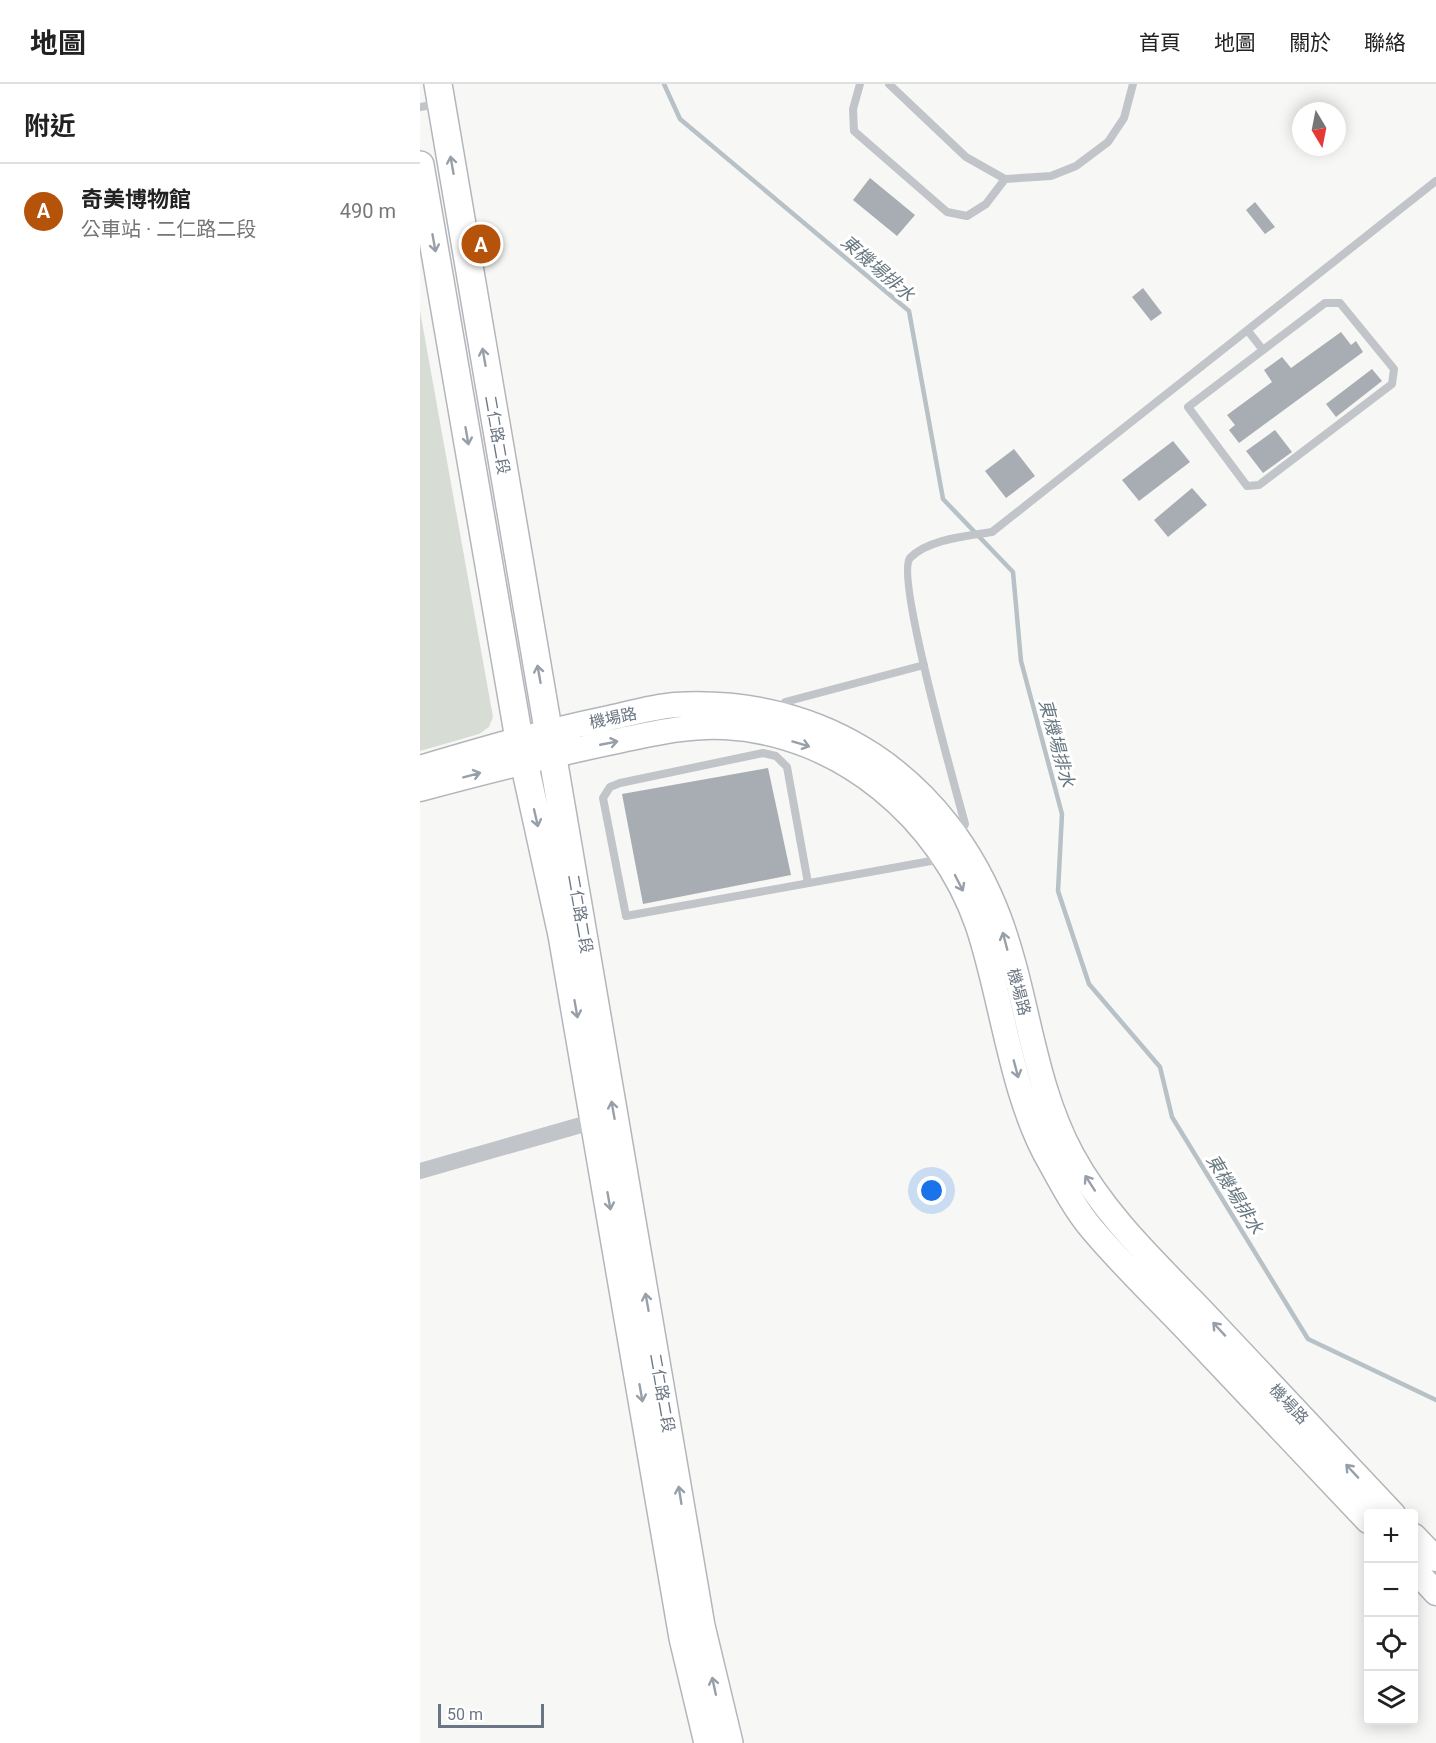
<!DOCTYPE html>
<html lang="zh-TW">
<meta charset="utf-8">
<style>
:root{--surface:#fff;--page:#f6f6f6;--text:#222;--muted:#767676;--line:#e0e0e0;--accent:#b45309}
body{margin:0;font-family:Roboto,"Noto Sans TC",sans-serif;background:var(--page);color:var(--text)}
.controls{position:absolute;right:18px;bottom:18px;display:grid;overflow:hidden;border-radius:6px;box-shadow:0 3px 15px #0003}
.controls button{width:54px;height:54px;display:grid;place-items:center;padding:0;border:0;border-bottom:2px solid var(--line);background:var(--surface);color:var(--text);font:30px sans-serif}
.compass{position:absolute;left:872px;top:18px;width:54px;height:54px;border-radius:50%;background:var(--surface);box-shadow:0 3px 15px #0003;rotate:170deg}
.scale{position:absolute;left:18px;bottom:15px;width:106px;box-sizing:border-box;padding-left:6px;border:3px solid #6a7683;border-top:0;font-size:16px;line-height:21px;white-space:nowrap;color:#6a7683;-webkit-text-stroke:4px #fff;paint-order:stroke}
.you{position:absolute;left:512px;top:1107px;width:21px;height:21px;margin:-15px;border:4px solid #fff;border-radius:50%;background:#1a73e8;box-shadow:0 0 0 9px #1a73e833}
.badge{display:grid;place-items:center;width:39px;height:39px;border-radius:50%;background:var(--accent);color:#fff;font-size:20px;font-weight:700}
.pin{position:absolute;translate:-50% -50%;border:3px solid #fff;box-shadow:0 2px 6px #0006}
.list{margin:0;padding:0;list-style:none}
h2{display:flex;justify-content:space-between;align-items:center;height:78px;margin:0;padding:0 24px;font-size:26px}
h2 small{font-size:20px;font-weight:400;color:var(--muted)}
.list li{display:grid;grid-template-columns:39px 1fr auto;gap:18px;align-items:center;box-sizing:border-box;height:96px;padding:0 24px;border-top:2px solid var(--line)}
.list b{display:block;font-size:22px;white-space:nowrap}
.list p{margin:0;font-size:20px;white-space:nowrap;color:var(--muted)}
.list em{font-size:20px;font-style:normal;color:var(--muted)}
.icon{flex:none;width:33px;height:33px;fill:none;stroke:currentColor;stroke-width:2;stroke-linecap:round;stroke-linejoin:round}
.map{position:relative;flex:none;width:1016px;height:1659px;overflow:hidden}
header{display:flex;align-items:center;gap:36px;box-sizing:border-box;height:84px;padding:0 30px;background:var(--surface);border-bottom:2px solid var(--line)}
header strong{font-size:28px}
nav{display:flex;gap:33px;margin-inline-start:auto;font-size:21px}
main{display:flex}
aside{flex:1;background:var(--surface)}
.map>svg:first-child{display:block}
.green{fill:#d7dcd5}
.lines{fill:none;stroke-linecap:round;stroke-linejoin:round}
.stream{stroke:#b8c1c6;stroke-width:4.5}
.building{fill:#a7adb3}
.secondary-casing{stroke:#b2b6bb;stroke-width:27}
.primary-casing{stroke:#b3b6ba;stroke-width:30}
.lane{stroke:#c1c4c8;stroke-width:8}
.street{stroke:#c1c4c8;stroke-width:16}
.secondary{stroke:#fff;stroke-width:24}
.primary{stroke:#fff;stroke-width:27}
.oneway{stroke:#979fa8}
.labels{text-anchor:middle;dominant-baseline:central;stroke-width:6;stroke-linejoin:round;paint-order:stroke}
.street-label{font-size:16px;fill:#6a7683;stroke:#fff}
.water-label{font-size:18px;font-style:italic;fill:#66777f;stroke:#fff}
</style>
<header>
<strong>地圖</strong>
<nav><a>首頁</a><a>地圖</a><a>關於</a><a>聯絡</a></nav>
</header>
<main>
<aside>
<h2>附近<small></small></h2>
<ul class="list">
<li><span class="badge">A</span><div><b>奇美博物館</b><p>公車站 · 二仁路二段</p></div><em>490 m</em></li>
</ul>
</aside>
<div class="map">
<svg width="1016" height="1659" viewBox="0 0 1016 1659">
<rect width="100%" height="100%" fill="#f7f7f5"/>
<path class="green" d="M 0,227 L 73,633 L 69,643 L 59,650 L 0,667 Z"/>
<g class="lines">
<path class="stream" d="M 244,0 L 260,35 L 489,227 L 523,415 L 593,488 L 601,577 L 642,730 L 638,807 L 669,900 L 740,983 L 752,1033 L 888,1255 L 1016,1316"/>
</g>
<path class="building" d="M 450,94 L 495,131 L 477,152 L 433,116 Z
M 835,118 L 855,143 L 845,150 L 826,126 Z
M 723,204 L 742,229 L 731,237 L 712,213 Z
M 921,248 L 931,261 L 936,257 L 943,268 L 819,359 L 809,346 L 815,341 L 807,331 L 852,298 L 844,286 L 862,273 L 871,284 Z
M 952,285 L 962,297 L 916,333 L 906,320 Z
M 855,346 L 872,368 L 843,389 L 826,367 Z
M 753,357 L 770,378 L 719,417 L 702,396 Z
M 594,365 L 615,392 L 586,414 L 565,387 Z
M 772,404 L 787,421 L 748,453 L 734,436 Z
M 348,684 L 371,791 L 223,820 L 202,710 Z"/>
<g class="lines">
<defs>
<path id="secondary" d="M 0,684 C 61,666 122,648 185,635 C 208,630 232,623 255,621 C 405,612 526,694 579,834 C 608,911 612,997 652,1071 C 685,1132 736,1179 783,1228 C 846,1295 909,1362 973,1430
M 0,705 C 67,687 134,670 202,656 C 236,649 270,641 305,643 C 421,649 521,735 558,842 C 583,917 591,1012 631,1080 C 643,1102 656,1126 672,1145 C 703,1182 739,1216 772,1251 C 831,1313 890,1375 948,1437
M 994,1452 L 1016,1475
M 994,1485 L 1016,1509"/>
<path id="primary" d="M 18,0 L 281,1542 L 309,1659
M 0,81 L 99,655 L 142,851 L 263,1554 L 288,1659"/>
</defs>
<use href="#secondary" class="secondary-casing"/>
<use href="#primary" class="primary-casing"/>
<path class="lane" d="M 440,0 L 433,25 L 434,47 L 527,128 L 547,132 L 566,120 L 585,95
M 469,0 L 546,73 L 585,95 L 631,92 L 656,82 L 688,58 L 704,34 L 713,0
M 0,23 L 17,20
M 828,247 L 843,266 L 768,323 L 827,402 L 839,401 L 972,300 L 974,285 L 920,219 L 905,219 L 843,266
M 360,629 L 365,618 L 504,581
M 538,753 L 545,740 C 536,706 475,492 490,474 C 508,455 548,452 572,448 L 1016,97
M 388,799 L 367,683 L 356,672 L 343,669 L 200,699 L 190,703 L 183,714 L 206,832 L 511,777 L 518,768"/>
<path class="street" d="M 0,1087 L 175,1037"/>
<use href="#secondary" class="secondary"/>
<use href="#primary" class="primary"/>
</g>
<defs><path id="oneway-shaft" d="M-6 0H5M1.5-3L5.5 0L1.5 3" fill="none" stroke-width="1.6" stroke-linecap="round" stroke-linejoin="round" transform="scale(1.5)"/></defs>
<g class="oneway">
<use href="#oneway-shaft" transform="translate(32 81) rotate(-100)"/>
<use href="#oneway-shaft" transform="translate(14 159) rotate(80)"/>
<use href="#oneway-shaft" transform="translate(64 273) rotate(-100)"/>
<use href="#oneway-shaft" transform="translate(47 352) rotate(80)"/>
<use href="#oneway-shaft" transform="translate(119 590) rotate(-100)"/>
<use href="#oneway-shaft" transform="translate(189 659) rotate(-11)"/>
<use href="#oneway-shaft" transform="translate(381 660) rotate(17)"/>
<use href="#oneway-shaft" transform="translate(52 691) rotate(-15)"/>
<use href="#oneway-shaft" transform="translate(116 734) rotate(77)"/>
<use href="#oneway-shaft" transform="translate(539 799) rotate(63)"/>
<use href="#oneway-shaft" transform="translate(585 857) rotate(-105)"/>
<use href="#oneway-shaft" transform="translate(156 925) rotate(80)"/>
<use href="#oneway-shaft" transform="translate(596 985) rotate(75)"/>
<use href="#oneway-shaft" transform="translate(193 1026) rotate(-100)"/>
<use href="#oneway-shaft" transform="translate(670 1099) rotate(-123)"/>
<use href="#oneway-shaft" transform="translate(189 1117) rotate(80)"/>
<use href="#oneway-shaft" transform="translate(227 1218) rotate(-100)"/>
<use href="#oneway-shaft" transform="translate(799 1245) rotate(-133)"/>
<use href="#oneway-shaft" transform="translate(221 1309) rotate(80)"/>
<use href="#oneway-shaft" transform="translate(932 1387) rotate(-133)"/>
<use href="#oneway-shaft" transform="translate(260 1411) rotate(-99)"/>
<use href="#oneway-shaft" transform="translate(294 1602) rotate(-102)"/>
</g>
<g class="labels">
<g class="street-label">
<text transform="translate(77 351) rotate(80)">二仁路二段</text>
<text transform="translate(193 634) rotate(-12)">機場路</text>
<text transform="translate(160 830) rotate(80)">二仁路二段</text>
<text transform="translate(599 908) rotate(75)">機場路</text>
<text transform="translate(242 1309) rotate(80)">二仁路二段</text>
<text transform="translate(869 1320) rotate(47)">機場路</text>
</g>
<g class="water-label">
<text transform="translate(458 184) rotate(41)">東機場排水</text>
<text transform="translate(637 659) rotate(75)">東機場排水</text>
<text transform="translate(815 1110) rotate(58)">東機場排水</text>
</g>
</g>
</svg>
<div class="controls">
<button>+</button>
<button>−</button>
<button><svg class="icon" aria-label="locate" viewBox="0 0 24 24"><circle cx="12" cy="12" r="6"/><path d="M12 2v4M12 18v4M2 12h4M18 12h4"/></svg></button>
<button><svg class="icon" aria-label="layers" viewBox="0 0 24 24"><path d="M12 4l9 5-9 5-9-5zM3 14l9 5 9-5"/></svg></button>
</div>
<svg class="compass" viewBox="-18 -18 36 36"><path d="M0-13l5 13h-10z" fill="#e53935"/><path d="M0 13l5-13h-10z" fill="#767676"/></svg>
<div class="scale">50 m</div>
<div class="you"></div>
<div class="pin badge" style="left:61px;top:160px">A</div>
</div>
</main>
